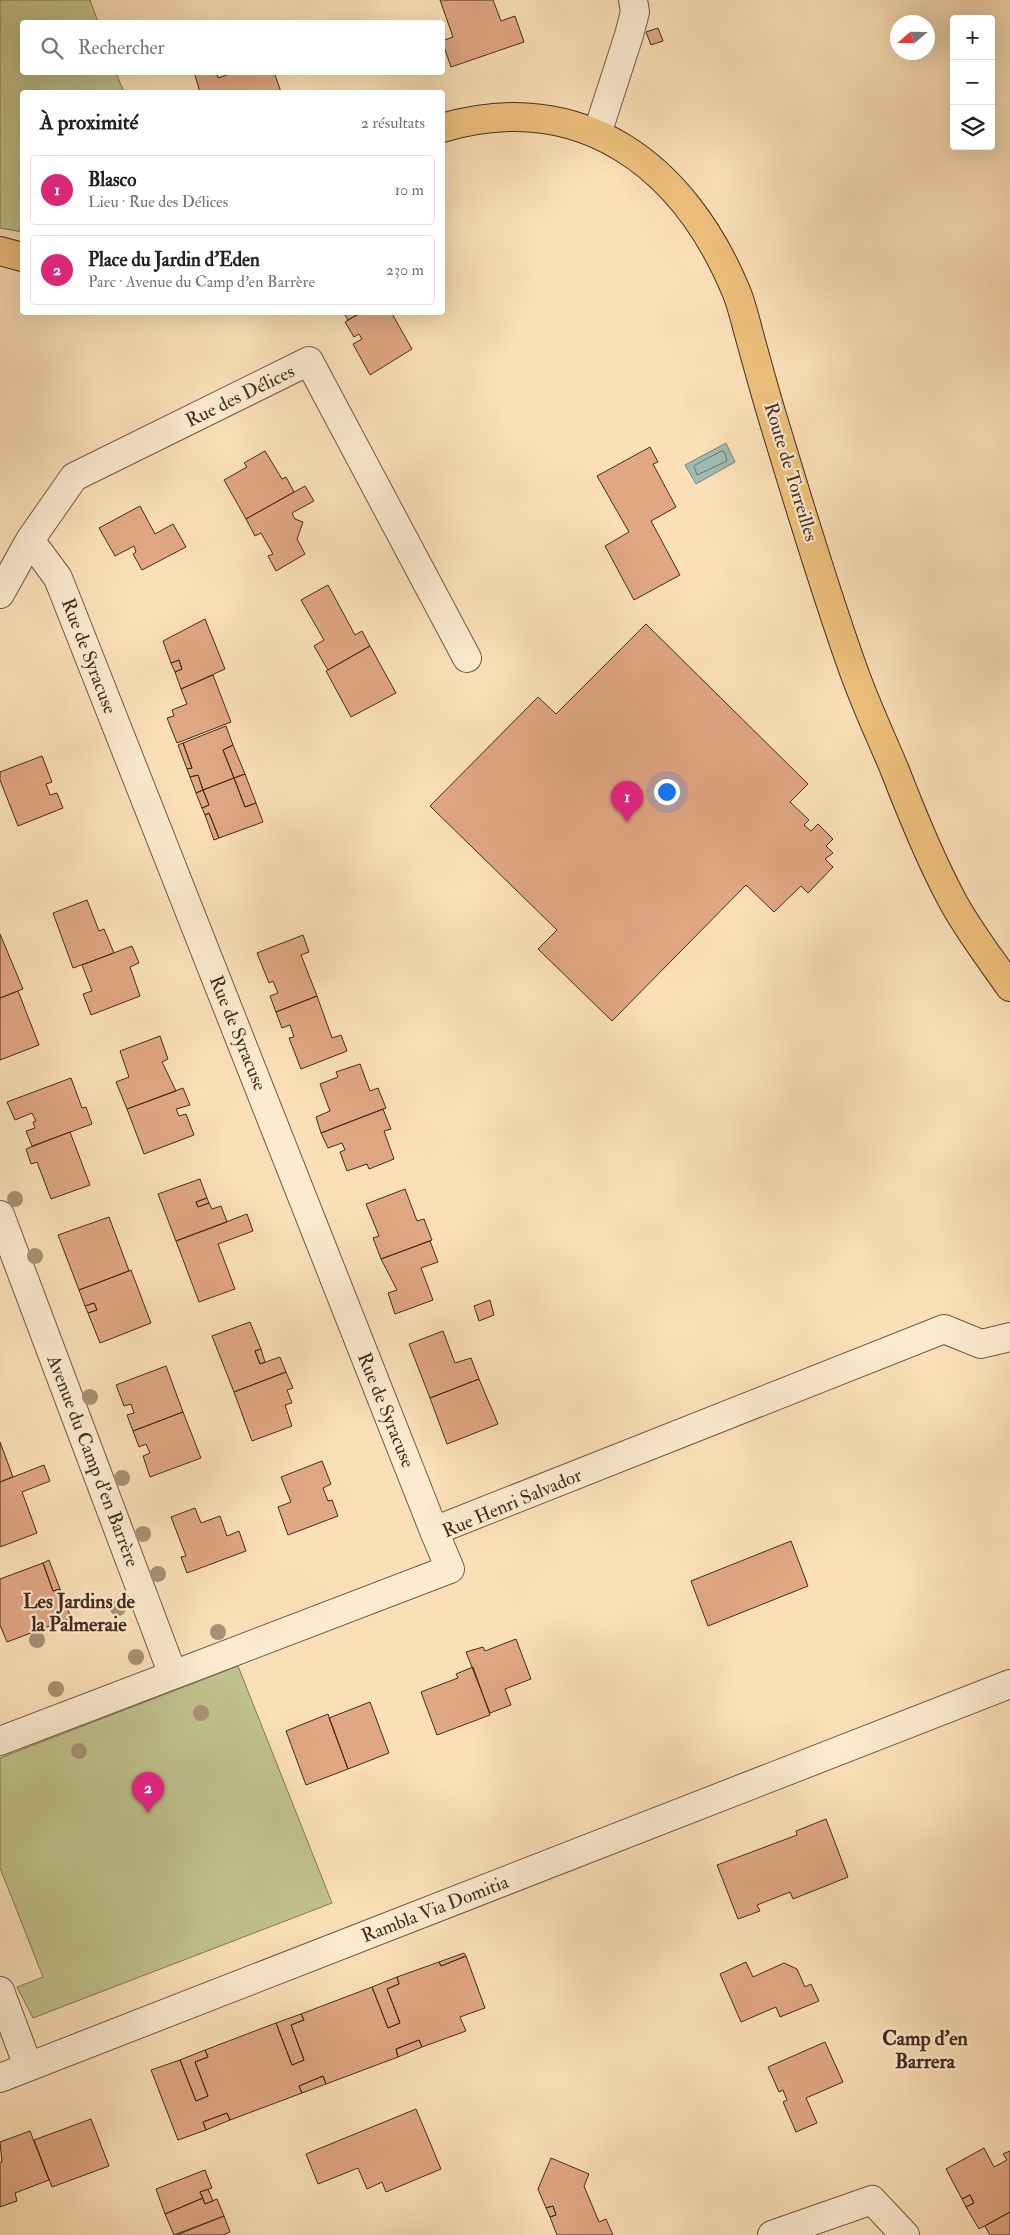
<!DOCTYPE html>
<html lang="fr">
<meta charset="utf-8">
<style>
:root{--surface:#fff;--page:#f2f2f2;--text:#202124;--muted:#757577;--line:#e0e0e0;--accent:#db2777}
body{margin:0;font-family:"IM FELL Double Pica",serif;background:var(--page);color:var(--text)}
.controls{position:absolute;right:15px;top:15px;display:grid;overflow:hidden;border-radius:5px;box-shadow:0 5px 20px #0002}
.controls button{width:45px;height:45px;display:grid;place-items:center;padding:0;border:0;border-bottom:1px solid var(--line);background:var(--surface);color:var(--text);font:25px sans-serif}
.compass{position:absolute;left:890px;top:15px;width:45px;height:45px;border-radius:50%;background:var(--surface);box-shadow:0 5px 20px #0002;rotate:250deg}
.you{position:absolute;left:666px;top:791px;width:18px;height:18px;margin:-12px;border:4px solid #fff;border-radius:50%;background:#1a73e8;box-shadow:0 0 0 8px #1a73e833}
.badge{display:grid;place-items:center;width:32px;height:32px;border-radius:50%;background:var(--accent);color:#fff;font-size:16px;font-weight:700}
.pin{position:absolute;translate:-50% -41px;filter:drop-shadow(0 1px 2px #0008)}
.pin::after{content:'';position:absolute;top:26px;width:18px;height:15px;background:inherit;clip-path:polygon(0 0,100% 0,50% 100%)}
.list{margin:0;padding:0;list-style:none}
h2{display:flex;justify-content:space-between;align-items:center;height:65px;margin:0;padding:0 20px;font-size:21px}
h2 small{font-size:16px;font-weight:400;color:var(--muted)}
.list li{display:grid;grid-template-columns:32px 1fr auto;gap:15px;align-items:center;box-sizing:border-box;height:70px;margin:0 10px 10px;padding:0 10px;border:1px solid var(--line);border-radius:5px}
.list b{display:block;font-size:19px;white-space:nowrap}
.list p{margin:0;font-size:16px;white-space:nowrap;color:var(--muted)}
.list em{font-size:16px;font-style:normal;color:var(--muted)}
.icon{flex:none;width:28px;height:28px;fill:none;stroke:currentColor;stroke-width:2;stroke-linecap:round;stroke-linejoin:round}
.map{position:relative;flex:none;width:1010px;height:2235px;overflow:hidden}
.search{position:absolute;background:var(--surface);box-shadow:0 5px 20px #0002;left:20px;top:20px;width:425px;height:55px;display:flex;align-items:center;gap:12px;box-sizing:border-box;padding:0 18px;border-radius:5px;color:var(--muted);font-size:19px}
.panel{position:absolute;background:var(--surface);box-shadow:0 5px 20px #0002;left:20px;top:90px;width:425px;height:225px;border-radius:5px}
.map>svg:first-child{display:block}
.green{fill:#c0c28d;stroke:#827656}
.water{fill:#9fbcb3;stroke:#7b8278}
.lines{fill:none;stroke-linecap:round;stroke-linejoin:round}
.shore{stroke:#72736a;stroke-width:1}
.building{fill:#e0a783;stroke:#452a20}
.minor-casing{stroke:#725846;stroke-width:30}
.major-casing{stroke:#452a20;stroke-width:30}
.minor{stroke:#fcebd0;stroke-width:28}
.major{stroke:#eec07c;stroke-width:28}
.tree{fill:#a89173}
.labels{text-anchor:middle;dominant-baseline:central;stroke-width:4.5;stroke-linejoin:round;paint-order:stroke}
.street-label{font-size:19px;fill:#452a20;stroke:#fcebd0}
.neighbourhood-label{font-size:20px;font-weight:bold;fill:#452a20;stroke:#fcebd0}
</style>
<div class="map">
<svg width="1010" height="2235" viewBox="0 0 1010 2235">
<rect width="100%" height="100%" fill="#fbe0b7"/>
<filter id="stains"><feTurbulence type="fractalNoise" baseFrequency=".004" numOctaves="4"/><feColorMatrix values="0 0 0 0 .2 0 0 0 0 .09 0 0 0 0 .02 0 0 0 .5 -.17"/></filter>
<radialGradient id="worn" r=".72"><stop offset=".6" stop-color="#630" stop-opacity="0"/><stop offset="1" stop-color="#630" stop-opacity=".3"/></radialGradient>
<path class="green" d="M 0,0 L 90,0 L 98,22 L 22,22 L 22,72 L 116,73 L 124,92 L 22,92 L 22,232 L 0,228 Z
M 238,1666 L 332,1903 L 33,2018 L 17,1987 L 43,1977 L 0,1868 L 0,1758 Z"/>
<path class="water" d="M 726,443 L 735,462 L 696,484 L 685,465 Z"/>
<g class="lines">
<path class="shore" d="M 722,451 L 725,453 L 727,461 L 697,475 L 694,466 Z"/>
</g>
<path class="building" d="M 440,0 L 493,0 L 501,21 L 515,16 L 524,42 L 451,67 L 442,41 L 453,37 Z
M 658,28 L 663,41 L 651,45 L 646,32 Z
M 194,72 L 217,72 L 218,78 L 235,72 L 274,72 L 281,92 L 200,92 Z
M 343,312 L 362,312 L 348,320 Z
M 362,312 L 391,312 L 412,349 L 370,375 L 353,344 L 362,339 L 359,334 L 354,337 L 345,322 Z
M 650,447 L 658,462 L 653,464 L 676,507 L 651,521 L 680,575 L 634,600 L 605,546 L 629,532 L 597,476 Z
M 265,451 L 282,479 L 286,477 L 294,492 L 246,519 L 224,480 L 247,467 L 244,463 Z
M 305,486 L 314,501 L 292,513 L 295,519 L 303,522 L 297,539 L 305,554 L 276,571 L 268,556 L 273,554 L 261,533 L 255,536 L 246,519 Z
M 140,506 L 155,534 L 173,524 L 186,547 L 142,570 L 133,554 L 136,552 L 134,546 L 115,556 L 99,528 Z
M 328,585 L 355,635 L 362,631 L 370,646 L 328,670 L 314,646 L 324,640 L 301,600 Z
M 205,619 L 225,669 L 181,689 L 175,672 L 182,669 L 179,660 L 171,663 L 163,641 Z
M 646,624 L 808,784 L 790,802 L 809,820 L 804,825 L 811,831 L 818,824 L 833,839 L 826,846 L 833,853 L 825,859 L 833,867 L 808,893 L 801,886 L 774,912 L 746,885 L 612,1021 L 538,949 L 557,930 L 430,806 L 538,697 L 556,714 Z
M 370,646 L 396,693 L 351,717 L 326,671 Z
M 179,660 L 182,669 L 175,672 L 171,663 Z
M 213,675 L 231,722 L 177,743 L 167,718 L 174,716 L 172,710 L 187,704 L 181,689 Z
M 226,726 L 233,745 L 223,750 L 234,778 L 203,790 L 198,775 L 190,777 L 187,769 L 192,768 L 183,743 Z
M 183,743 L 192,768 L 187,769 L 178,745 Z
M 233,745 L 245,774 L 234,778 L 223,750 Z
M 42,756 L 52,782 L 46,784 L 50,795 L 57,793 L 63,808 L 18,826 L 0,780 L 0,772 Z
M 245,774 L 256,803 L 245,807 L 234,778 Z
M 198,775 L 203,790 L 196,793 L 190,777 Z
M 234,778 L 245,807 L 256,803 L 263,822 L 219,838 L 209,813 L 205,815 L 202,808 L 209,805 L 203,790 Z
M 203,790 L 209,805 L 202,808 L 196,793 Z
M 209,813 L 219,838 L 214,840 L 205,815 Z
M 87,900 L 99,931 L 104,929 L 114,953 L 73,968 L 53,913 Z
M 0,934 L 23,989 L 0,998 Z
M 303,935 L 309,952 L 301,955 L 317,996 L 276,1012 L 270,996 L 278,993 L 273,981 L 269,983 L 257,953 Z
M 132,946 L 139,963 L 130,967 L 140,996 L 91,1015 L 83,994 L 92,991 L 82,965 Z
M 18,991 L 39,1045 L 0,1060 L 0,998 Z
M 317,996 L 332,1038 L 341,1035 L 347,1051 L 301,1069 L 289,1038 L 294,1037 L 290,1025 L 282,1028 L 276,1012 Z
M 160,1036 L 168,1059 L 162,1062 L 176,1091 L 127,1109 L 116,1082 L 129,1077 L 120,1051 Z
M 360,1064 L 370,1091 L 378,1088 L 386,1108 L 321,1133 L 316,1117 L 330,1111 L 320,1084 L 338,1077 L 336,1072 Z
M 71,1078 L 82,1108 L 86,1107 L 92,1124 L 32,1146 L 26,1131 L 35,1128 L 33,1122 L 36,1121 L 32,1113 L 15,1120 L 7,1102 Z
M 183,1088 L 190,1105 L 176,1109 L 179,1116 L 186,1114 L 194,1135 L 144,1154 L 127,1109 Z
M 383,1109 L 391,1129 L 384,1131 L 394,1159 L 369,1169 L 367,1164 L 347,1171 L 340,1152 L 345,1150 L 342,1143 L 328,1148 L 321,1133 Z
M 70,1132 L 90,1185 L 51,1199 L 37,1162 L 31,1164 L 26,1149 Z
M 200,1179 L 207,1198 L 196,1202 L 198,1207 L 209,1203 L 212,1209 L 221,1206 L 227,1222 L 176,1241 L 158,1194 Z
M 405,1189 L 417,1221 L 424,1219 L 432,1240 L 381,1259 L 373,1238 L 379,1236 L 366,1204 Z
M 207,1198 L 209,1203 L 198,1207 L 196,1202 Z
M 247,1214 L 253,1231 L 218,1244 L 235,1289 L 199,1302 L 176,1241 Z
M 109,1217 L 129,1271 L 79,1290 L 58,1235 Z
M 430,1241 L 438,1262 L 421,1268 L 433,1300 L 395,1314 L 388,1293 L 397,1290 L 381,1259 Z
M 131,1270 L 151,1323 L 100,1343 L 88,1313 L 97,1310 L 94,1303 L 85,1306 L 79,1290 Z
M 490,1300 L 494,1315 L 479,1321 L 474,1306 Z
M 94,1303 L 97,1310 L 88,1313 L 85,1306 Z
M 250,1322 L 261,1349 L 255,1351 L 260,1364 L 280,1357 L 286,1372 L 234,1392 L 212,1336 Z
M 443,1331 L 455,1363 L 471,1358 L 479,1379 L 430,1398 L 409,1344 Z
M 261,1349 L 265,1362 L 260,1364 L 255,1351 Z
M 166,1366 L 183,1412 L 133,1431 L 127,1415 L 134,1413 L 131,1404 L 124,1406 L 116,1385 Z
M 286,1372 L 293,1388 L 287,1390 L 292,1403 L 285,1405 L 292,1426 L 252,1441 L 234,1392 Z
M 479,1379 L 498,1424 L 447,1444 L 430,1398 Z
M 183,1412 L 201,1458 L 150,1477 L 143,1456 L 150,1453 L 146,1444 L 139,1447 L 133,1431 Z
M 0,1442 L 13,1477 L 0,1482 Z
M 322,1461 L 331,1484 L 323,1488 L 328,1501 L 332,1500 L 338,1516 L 288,1535 L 278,1507 L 291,1502 L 281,1477 Z
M 44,1465 L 50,1481 L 22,1492 L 37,1533 L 0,1547 L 0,1482 Z
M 195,1508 L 201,1523 L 220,1516 L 227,1536 L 239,1531 L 246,1551 L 187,1573 L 181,1557 L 186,1556 L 171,1517 Z
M 791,1541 L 808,1586 L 708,1626 L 691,1581 Z
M 49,1560 L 60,1589 L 53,1591 L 43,1563 Z
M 43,1563 L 53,1591 L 60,1589 L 71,1618 L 7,1642 L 0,1625 L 0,1579 Z
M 516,1639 L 531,1679 L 505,1689 L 511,1705 L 490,1713 L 466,1652 L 483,1647 L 485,1651 Z
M 473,1667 L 490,1715 L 437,1735 L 421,1692 L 458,1678 L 456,1674 Z
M 370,1702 L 389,1753 L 348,1769 L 329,1718 Z
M 328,1714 L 348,1769 L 306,1785 L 286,1731 Z
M 826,1819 L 848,1877 L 793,1899 L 790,1892 L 757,1905 L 760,1911 L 738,1919 L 717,1865 L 797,1835 L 796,1831 Z
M 464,1953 L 466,1956 L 441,1966 L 439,1962 Z
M 466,1956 L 485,2008 L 460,2017 L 466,2031 L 422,2047 L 419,2040 L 396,2049 L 398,2057 L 326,2084 L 323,2076 L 299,2086 L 302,2093 L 230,2120 L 227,2113 L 203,2122 L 206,2130 L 178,2140 L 151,2070 L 180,2060 L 196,2101 L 208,2096 L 195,2062 L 208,2057 L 205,2050 L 276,2023 L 292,2065 L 304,2060 L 291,2025 L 304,2020 L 301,2014 L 372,1987 L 388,2028 L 400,2023 L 387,1989 L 399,1984 L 397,1977 L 439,1962 L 441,1966 Z
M 746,1962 L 753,1977 L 784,1963 L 797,1969 L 805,1987 L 811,1984 L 819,2001 L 780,2017 L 776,2007 L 741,2022 L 720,1974 Z
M 397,1977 L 399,1984 L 387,1989 L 400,2023 L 388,2028 L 372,1987 Z
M 301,2014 L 304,2020 L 291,2025 L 304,2060 L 292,2065 L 276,2023 Z
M 419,2040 L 422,2047 L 398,2057 L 396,2049 Z
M 825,2042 L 843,2082 L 806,2098 L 817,2123 L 796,2132 L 783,2102 L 787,2100 L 783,2090 L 779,2092 L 768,2067 Z
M 205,2050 L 208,2057 L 195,2062 L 208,2096 L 196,2101 L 180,2060 Z
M 323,2076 L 326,2084 L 302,2093 L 299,2086 Z
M 416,2109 L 441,2169 L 386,2192 L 382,2182 L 367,2189 L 358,2168 L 318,2184 L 306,2154 Z
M 227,2113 L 230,2120 L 206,2130 L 203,2122 Z
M 91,2119 L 109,2166 L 52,2187 L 34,2140 Z
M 30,2131 L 49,2180 L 15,2193 L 17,2201 L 0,2207 L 0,2162 L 2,2162 L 0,2142 Z
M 984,2148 L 994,2167 L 1007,2160 L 1003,2154 L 1010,2151 L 1010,2212 L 979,2229 L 966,2207 L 974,2203 L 970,2195 L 962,2199 L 946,2169 Z
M 551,2158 L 589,2174 L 584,2186 L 599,2222 L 606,2219 L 613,2235 L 557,2235 L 550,2217 L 556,2215 L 553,2206 L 546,2208 L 538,2189 Z
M 205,2170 L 212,2188 L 200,2192 L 203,2198 L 165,2214 L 156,2189 Z
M 208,2189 L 213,2201 L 205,2204 L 200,2192 Z
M 970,2195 L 974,2203 L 966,2207 L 962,2199 Z
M 203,2198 L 205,2204 L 217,2199 L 224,2216 L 174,2235 L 165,2214 Z
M 553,2206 L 556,2215 L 550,2217 L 546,2208 Z
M 1010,2212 L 1010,2235 L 990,2235 L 985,2226 Z
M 224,2216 L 230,2232 L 223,2235 L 177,2235 Z"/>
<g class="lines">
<defs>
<path id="minor" d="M 597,134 L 629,35 L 635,12 L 633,0
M 30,540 L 58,578 L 434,1531
M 0,594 L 30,540 L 74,477 L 309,361 L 467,658
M 0,1215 L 173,1675 L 0,1741
M 173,1675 L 450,1569 L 434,1531 L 944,1329 L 981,1344 L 1010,1337
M 0,1991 L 28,2066
M 0,2078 L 1010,1684
M 772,2235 L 872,2200 L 905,2235"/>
<path id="major" d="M 442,128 C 582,87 684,166 736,291 C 742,305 745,320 749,334 C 758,367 767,400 777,432 C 801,511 825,591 853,669 C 865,703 880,735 894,768 C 911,812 929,857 951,898 C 967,929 990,958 1010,987
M 0,251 L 22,257"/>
</defs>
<use href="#minor" class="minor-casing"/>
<use href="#major" class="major-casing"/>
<use href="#minor" class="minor"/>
<use href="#major" class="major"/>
</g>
<g class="tree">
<circle cx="15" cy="1199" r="8"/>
<circle cx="35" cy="1256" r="8"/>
<circle cx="90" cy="1397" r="8"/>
<circle cx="122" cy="1478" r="8"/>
<circle cx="143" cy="1534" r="8"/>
<circle cx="158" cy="1574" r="8"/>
<circle cx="118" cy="1608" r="8"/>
<circle cx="218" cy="1632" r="8"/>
<circle cx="37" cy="1640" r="8"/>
<circle cx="136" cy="1657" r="8"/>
<circle cx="56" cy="1689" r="8"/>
<circle cx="201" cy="1713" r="8"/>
<circle cx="79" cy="1751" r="8"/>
</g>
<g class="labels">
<g class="street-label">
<text transform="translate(240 396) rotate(-26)">Rue des Délices</text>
<text transform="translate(791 472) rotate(73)">Route de Torreilles</text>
<text transform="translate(89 656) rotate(69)">Rue de Syracuse</text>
<text transform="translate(238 1033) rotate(68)">Rue de Syracuse</text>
<text transform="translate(386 1410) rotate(68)">Rue de Syracuse</text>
<text transform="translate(93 1461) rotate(69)">Avenue du Camp d'en Barrère</text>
<text transform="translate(512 1503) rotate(-23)">Rue Henri Salvador</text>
<text transform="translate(435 1909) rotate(-21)">Rambla Via Domitia</text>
</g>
<g class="neighbourhood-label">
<text x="79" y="1601">Les Jardins de<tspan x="79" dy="23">la Palmeraie</tspan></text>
<text x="925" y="2038">Camp d'en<tspan x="925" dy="23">Barrera</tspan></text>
</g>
</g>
<rect width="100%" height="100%" filter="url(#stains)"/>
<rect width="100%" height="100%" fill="url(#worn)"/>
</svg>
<div class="controls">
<button>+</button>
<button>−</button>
<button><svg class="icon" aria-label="layers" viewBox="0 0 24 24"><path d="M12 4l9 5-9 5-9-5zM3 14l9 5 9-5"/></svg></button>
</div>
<svg class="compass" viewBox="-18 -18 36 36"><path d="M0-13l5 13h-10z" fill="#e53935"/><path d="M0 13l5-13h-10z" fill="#757577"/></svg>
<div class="you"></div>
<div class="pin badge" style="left:627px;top:822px">1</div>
<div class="pin badge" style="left:148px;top:1813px">2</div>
<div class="search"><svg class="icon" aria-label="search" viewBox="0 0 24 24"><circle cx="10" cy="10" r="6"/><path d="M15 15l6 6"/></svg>Rechercher</div>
<section class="panel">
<h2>À proximité<small>2 résultats</small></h2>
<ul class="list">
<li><span class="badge">1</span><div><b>Blasco</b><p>Lieu · Rue des Délices</p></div><em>10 m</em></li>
<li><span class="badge">2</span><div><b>Place du Jardin d'Eden</b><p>Parc · Avenue du Camp d'en Barrère</p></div><em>230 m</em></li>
</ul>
</section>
</div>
